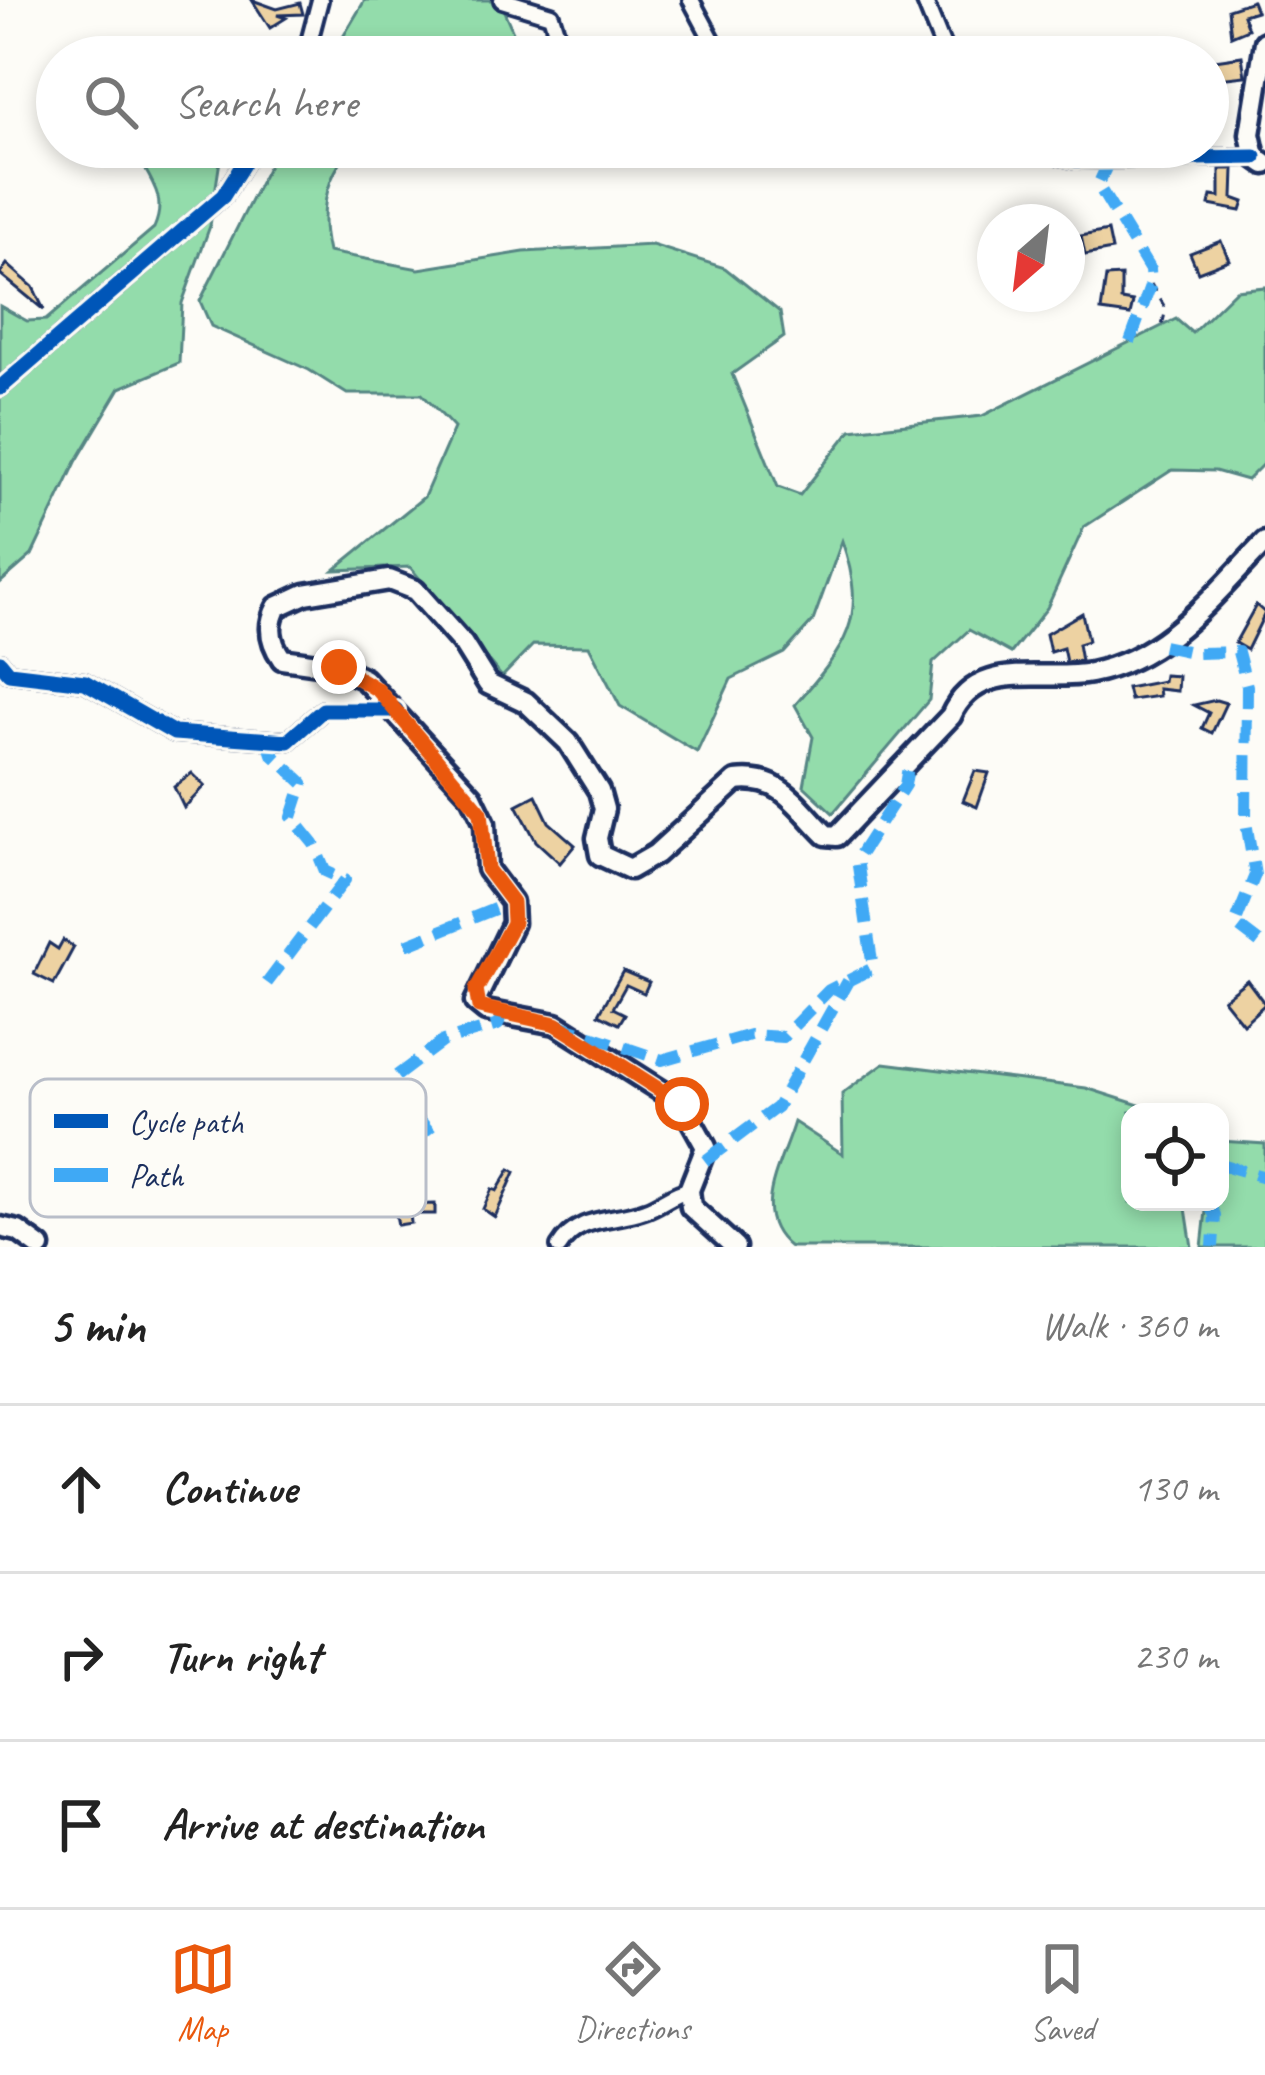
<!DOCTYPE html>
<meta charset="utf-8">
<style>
:root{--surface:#fff;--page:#f2f2f2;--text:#222;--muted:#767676;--line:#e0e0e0;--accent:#ea580c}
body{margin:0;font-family:Caveat,sans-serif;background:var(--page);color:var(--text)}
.controls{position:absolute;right:36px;bottom:36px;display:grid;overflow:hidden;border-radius:24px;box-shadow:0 6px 18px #0003}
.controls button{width:108px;height:108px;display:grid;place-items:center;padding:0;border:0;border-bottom:3px solid var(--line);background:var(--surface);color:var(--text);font:60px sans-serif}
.compass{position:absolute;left:977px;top:204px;width:108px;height:108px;border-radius:50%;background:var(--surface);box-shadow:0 6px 18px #0003;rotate:208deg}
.stop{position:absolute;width:36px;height:36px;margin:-27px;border:9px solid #ea580c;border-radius:50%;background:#fff}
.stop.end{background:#ea580c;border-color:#fff;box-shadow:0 3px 12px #0008}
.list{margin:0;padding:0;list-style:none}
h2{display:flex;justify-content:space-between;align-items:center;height:156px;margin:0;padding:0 48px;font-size:51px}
h2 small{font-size:39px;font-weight:400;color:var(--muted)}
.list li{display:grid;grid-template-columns:78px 1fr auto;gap:36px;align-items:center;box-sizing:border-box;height:168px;padding:0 48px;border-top:3px solid var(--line)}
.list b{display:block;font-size:45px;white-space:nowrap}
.list em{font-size:39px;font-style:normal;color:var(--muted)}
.icon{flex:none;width:66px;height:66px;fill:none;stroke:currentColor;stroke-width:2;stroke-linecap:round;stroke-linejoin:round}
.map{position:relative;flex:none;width:1265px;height:1247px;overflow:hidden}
.search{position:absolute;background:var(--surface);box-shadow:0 6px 18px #0003;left:36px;right:36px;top:36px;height:132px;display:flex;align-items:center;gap:30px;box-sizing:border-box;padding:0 42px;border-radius:66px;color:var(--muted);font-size:45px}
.sheet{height:660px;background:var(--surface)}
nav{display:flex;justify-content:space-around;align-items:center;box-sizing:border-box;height:168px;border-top:3px solid var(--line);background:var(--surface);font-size:33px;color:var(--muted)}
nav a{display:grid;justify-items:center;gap:6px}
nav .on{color:var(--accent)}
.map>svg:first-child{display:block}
.green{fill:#93dcab;stroke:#578684;stroke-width:3}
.building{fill:#edd2a2;stroke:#1b2f5e;stroke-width:3}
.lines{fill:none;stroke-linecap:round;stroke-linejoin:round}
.street-casing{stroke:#1b2f5e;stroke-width:22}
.secondary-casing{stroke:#1b2f5e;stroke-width:27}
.path{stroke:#1b2f5e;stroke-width:3;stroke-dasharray:9 9;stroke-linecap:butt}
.street{stroke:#fdfcf7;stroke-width:14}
.secondary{stroke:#fdfcf7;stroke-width:18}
.quiet{stroke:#3fa9f5;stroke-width:12;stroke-dasharray:24 12;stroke-linecap:butt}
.cycleway-casing{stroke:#fdfcf7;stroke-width:22}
.cycleway{stroke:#0057b8;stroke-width:15}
.route{stroke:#ea580c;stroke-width:15}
.key{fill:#fdfcf7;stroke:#b9bec9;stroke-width:3}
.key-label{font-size:33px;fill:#1b2f5e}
</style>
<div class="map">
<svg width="1265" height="1247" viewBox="0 0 1265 1247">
<rect width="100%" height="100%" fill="#fdfcf7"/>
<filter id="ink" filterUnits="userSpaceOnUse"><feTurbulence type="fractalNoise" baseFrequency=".00833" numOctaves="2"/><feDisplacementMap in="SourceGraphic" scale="24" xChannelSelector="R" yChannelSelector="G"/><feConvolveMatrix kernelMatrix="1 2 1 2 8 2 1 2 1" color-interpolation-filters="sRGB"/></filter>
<g filter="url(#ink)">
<path class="green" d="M 365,0 L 499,0 L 514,34 L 466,57 L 331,57 Z
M 133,147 L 222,147 L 210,226 L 182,303 L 179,363 L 120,388 L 76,462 L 32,555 L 0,583 L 0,306 L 27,321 L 46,320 L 154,228 C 169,195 147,177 133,147 Z
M 278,147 L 352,147 C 325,177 319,214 328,252 L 419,269 L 524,252 L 652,245 L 725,268 L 780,312 L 784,337 L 732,374 L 778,487 L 800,495 L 851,430 L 982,416 L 1176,319 L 1192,333 L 1236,290 L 1265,287 L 1265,462 L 1247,480 L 1215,471 L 1172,470 L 1084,527 L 1047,608 L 1011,653 L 969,630 L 933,663 L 929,700 L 833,813 L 804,786 L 813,737 L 795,705 C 846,646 869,620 842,541 L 813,621 L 784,653 L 731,679 L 697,752 L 620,706 L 589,646 L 533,645 L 502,677 L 410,567 L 334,570 L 424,497 L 454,428 L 422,394 L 347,394 L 309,370 L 211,326 L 200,301 Z
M 884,1063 L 1086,1088 L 1161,1112 L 1130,1112 L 1130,1202 L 1185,1202 L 1192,1247 L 790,1247 C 748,1214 781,1166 794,1122 L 843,1154 L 842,1094 Z
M 1220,1141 L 1265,1144 L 1265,1247 L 1202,1247 L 1207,1202 L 1220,1202 Z"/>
<path class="building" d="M 252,0 L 277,9 L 300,3 L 303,14 L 277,15 L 286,18 L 270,28 Z
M 1252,1 L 1256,11 L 1243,15 L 1248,29 L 1231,36 L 1228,9 Z
M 1242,56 L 1245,76 L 1209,80 L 1208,61 Z
M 1220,169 L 1234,169 L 1233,198 L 1244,202 L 1241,211 L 1209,205 L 1211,196 L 1220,197 Z
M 1108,231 L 1112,250 L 1085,255 L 1081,236 Z
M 1221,241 L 1229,260 L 1198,272 L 1190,253 Z
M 7,264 L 33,287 L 44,310 L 0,274 Z
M 1121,276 L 1121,300 L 1133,302 L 1130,315 L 1101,311 L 1106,277 Z
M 1256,605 L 1265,613 L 1247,650 L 1235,643 Z
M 1082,613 L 1088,641 L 1078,644 L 1081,661 L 1066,662 L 1063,648 L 1050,652 L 1046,634 Z
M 1164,675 L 1178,676 L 1177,691 L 1158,689 L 1159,696 L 1130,700 L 1127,688 L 1163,681 Z
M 1216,700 L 1226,703 L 1212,733 L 1202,728 L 1209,713 L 1194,705 Z
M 975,771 L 989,773 L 977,807 L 963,801 Z
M 192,773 L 205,786 L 184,808 L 174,787 Z
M 536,795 L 549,822 L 575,845 L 560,863 L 536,841 L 517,805 Z
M 63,940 L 74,947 L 54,984 L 34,974 L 49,943 L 58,949 Z
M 623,971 L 649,982 L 644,993 L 626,985 L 613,1008 L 625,1014 L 619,1024 L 599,1014 Z
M 1247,980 L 1265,1004 L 1243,1024 L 1223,999 Z
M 510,1169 L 515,1172 L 495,1217 L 483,1209 L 492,1189 L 497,1191 Z
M 435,1204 L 435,1214 L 410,1214 L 411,1223 L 398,1225 L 394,1205 Z"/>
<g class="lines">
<defs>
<path id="street" d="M 502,0 L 551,15 L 564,57
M 691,0 L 714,43 L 709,57
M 924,0 L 947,57
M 305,57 L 320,0
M 1027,147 L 1076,160 L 1255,157
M 0,388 L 223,196 L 254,147
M 0,662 L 9,673 L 85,682 L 174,733 L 288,741 L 323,710 L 396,710
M 559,1247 C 579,1214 613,1222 645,1210 C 661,1205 672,1193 689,1190"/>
<path id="secondary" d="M 1265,42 L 1250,134 L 1255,157 L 1265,164
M 0,1227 L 18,1231 L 40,1247
M 735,1247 L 691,1207 L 689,1190 L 706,1147 L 682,1104 L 594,1048 L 556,1024 L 486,1011 L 475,1002 L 513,923 L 512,902 L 487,869 L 485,823 L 472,796 L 364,679 L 339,667 L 282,659 C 270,642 267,625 277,607 L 305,594 L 389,580 L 415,590 L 463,644 L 488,684 L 526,702 L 568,742 L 599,791 L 604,809 L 597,838 L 600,855 L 630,869 L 656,854 L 736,781 C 782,775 797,807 826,835 L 837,836 L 951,716 C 977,657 1042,683 1091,673 C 1167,658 1213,595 1265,542"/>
</defs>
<use href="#street" class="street-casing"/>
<use href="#secondary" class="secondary-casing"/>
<path class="path" d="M 1151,284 L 1166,309 L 1162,326"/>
<use href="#street" class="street"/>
<use href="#secondary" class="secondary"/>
<path class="quiet" d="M 1110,159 L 1098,185 L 1150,270 L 1151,284 L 1130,342
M 1163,646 L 1196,653 L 1238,652 L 1247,686 L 1246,822 L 1255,875 L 1235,924 L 1265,947
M 267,738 L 272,754 L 303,783 L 292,817 L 314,844 L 325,871 L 345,880 L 267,983
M 406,945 L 512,902
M 556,1024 L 662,1060 L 750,1035 L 783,1037 L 829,990 L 873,968 L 857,859 L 905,785 L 909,761
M 431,1134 L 395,1089 L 395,1077 L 443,1041 L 498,1025 L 501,1015
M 705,1161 L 777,1107 L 848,981
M 1220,1164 L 1265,1177
M 1207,1202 L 1215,1215 L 1213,1247"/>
<defs>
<path id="cycleway" d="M 1027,147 L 1076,160 L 1255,157
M 0,388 L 223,196 L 254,147
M 0,662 L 9,673 L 85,682 L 174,733 L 288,741 L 323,710 L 396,710"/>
</defs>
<use href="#cycleway" class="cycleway-casing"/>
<use href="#cycleway" class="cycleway"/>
</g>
</g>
<g class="lines" filter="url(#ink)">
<path class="route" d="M 339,667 L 378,690 L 481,812 L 487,869 L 512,902 L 513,923 L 476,990 L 479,1007 L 556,1024 L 682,1104"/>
</g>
<rect x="30" y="1079" width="396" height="138" rx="18" class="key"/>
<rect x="54" y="1114" width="54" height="14" fill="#0057b8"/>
<rect x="54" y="1168" width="54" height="14" fill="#3fa9f5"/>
<g class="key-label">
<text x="129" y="1133">Cycle path</text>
<text x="129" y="1187">Path</text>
</g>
</svg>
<div class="controls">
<button><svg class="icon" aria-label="locate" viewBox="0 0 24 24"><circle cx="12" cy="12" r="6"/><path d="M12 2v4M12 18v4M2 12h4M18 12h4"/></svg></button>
</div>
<svg class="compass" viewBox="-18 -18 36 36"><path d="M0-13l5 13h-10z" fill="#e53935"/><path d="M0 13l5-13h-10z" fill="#767676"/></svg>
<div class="stop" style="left:682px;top:1104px"></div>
<div class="stop end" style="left:339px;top:667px"></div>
<div class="search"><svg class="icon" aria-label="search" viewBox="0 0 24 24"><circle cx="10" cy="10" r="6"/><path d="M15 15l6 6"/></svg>Search here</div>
</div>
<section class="sheet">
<h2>5 min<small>Walk · 360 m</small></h2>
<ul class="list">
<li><svg class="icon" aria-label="ahead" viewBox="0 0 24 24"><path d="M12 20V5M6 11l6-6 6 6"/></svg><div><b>Continue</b></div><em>130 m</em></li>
<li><svg class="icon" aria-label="right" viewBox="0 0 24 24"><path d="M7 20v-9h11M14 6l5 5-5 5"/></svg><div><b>Turn right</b></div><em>230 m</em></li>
<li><svg class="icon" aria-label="arrive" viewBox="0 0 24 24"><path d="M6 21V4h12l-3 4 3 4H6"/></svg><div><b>Arrive at destination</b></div></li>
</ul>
</section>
<nav>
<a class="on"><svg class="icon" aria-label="map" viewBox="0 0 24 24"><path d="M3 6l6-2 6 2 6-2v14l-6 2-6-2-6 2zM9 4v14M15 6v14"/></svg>Map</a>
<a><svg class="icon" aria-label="directions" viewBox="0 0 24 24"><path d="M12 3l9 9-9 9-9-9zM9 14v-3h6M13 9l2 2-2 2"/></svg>Directions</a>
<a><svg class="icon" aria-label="saved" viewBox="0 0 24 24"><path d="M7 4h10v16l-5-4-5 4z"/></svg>Saved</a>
</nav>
